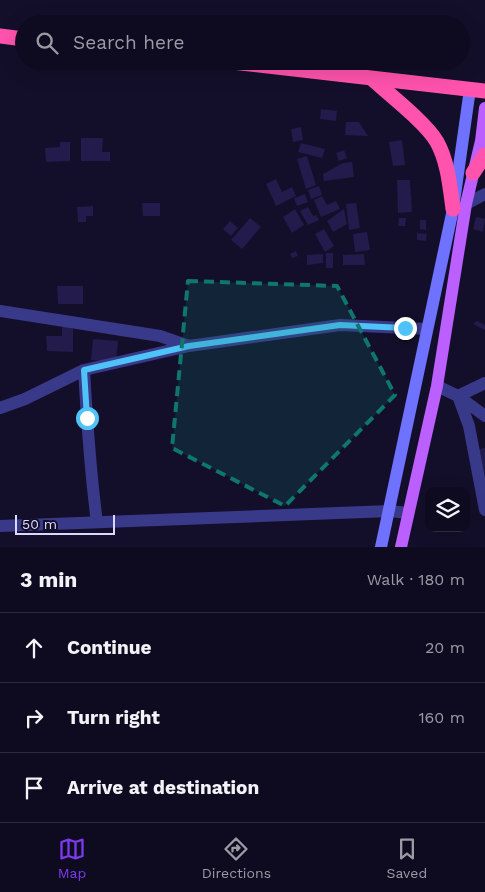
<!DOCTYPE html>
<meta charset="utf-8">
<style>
:root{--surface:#0e0b20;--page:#171429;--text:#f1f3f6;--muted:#9b9ba5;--line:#2e2b3e;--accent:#7c3aed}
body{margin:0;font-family:"Work Sans",sans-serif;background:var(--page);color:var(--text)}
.controls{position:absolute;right:15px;bottom:15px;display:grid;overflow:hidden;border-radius:10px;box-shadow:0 5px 20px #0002}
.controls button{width:45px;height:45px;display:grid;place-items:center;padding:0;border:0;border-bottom:1px solid var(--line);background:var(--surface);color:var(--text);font:25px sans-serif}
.scale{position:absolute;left:15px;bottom:12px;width:100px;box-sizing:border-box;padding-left:5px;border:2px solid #dbd8ff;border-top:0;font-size:14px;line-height:18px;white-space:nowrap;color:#dbd8ff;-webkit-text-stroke:4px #130f2a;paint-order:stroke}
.stop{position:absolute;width:15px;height:15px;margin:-11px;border:4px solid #4fc3f7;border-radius:50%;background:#fff}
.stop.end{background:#4fc3f7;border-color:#fff;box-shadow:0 1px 5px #0008}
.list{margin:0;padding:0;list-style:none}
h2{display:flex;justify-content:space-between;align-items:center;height:65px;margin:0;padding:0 20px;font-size:21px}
h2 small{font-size:16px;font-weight:400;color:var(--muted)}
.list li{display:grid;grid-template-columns:32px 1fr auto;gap:15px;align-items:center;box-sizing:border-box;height:70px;padding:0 20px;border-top:1px solid var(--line)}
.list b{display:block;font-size:19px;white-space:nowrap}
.list em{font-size:16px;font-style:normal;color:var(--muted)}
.icon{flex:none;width:28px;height:28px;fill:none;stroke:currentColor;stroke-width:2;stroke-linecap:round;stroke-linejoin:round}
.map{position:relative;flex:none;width:485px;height:547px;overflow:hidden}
.search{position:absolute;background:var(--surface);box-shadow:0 5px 20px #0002;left:15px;right:15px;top:15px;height:55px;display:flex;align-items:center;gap:12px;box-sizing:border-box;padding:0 18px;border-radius:28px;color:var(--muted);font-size:19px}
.sheet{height:275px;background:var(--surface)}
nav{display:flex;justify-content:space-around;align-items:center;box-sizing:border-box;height:70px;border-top:1px solid var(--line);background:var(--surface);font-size:14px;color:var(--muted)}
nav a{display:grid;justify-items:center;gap:2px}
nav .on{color:var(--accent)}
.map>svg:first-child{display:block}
.building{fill:#221b4b}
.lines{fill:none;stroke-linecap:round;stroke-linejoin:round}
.street{stroke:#39398a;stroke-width:12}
.secondary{stroke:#6f71ff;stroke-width:12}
.primary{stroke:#bc5fff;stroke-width:12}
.highway{stroke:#ff53ad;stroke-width:15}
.route{stroke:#4fc3f7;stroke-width:6}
.marked{fill:#0f766e;fill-opacity:0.2;stroke:#0f766e;stroke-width:4;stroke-dasharray:10 6;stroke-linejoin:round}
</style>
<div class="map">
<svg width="485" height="547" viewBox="0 0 485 547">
<rect width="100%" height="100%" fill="#130f2a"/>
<path class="building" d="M 321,109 L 337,111 L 336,121 L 320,119 Z
M 346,122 L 359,122 L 368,136 L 345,135 Z
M 301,127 L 303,140 L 293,142 L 291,129 Z
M 81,138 L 103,138 L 102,152 L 110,152 L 110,161 L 81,161 Z
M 402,140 L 405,165 L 393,166 L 389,142 Z
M 60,142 L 70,142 L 70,161 L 46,162 L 45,148 L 60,147 Z
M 301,143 L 325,149 L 322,158 L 298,152 Z
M 344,150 L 347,158 L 339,161 L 336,153 Z
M 307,156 L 316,185 L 306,189 L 297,159 Z
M 352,162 L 354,177 L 324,181 L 323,174 L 343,163 Z
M 276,179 L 282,192 L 292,187 L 296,196 L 276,206 L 266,184 Z
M 397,180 L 410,180 L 412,212 L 398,213 Z
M 319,186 L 322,195 L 311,199 L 308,190 Z
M 305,194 L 308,202 L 297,206 L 294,198 Z
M 322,196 L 327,205 L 336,201 L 340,209 L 321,217 L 314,200 Z
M 142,203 L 160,203 L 160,216 L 143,216 Z
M 356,203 L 360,228 L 349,230 L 346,204 Z
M 93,206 L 93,216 L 86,216 L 86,222 L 78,222 L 77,207 Z
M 308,207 L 313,216 L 316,215 L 319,220 L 308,225 L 300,211 Z
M 295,209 L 304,225 L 292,233 L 283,217 Z
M 344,209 L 347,224 L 333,232 L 327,221 Z
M 476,217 L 485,219 L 483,232 L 473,229 Z
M 250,218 L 261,227 L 242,249 L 231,240 Z
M 399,218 L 406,218 L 405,226 L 398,226 Z
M 420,220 L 426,220 L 426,230 L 420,229 Z
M 230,221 L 238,228 L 231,236 L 223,229 Z
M 324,229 L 334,246 L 325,252 L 315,234 Z
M 367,232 L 370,250 L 355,252 L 353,234 Z
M 417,233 L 427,234 L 426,241 L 417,240 Z
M 296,251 L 298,256 L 292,258 L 290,254 Z
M 326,253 L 333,253 L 333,268 L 326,268 Z
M 323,254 L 323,263 L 307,265 L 307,255 Z
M 364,254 L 365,265 L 343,265 L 343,255 Z
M 57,286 L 83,286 L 83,304 L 58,304 Z
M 477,321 L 485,325 L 485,330 L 473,324 Z
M 62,322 L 73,322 L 73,352 L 47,351 L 46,336 L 62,336 Z
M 93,339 L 118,341 L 116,362 L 91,360 Z
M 485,448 L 485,483 L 476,450 Z"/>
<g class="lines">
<path class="street" d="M 466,204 L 485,194
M 0,311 L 160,336 L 189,346 L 340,325 L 427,329
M 84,370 C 87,421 90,471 97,522
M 437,386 L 458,396 L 485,416
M 458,396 L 469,426 L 485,510
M 458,396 L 485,383
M 0,408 L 25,399 L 84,370 L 189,346
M 0,526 L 390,511 L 407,513"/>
<path class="secondary" d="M 381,547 L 453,209 L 470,89"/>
<path class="primary" d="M 401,547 L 437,386 L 466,204 L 481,141 L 485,108"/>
<path class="highway" d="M 0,36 L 24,39
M 223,61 L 485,91
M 371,78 C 389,94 426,123 437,142 C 448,162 450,187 453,209
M 473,173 L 485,155"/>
</g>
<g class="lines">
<path class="route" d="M 87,418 L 84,370 L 189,346 L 340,325 L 405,328"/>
</g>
<path class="marked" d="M 188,281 L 337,286 L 395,395 L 285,506 L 172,448 Z"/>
</svg>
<div class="controls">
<button><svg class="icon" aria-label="layers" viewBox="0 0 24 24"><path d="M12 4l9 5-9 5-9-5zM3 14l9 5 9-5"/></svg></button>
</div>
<div class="scale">50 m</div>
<div class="stop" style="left:87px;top:418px"></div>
<div class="stop end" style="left:405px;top:328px"></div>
<div class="search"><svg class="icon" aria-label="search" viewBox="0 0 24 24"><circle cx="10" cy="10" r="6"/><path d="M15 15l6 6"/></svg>Search here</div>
</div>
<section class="sheet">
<h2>3 min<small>Walk · 180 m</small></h2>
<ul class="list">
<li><svg class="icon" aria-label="ahead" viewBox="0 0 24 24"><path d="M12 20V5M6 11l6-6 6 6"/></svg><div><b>Continue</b></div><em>20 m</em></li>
<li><svg class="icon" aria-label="right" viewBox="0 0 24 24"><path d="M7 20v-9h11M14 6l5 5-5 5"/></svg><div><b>Turn right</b></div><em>160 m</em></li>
<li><svg class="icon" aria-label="arrive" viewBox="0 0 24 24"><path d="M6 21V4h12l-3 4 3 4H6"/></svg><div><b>Arrive at destination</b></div></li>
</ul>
</section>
<nav>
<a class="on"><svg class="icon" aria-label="map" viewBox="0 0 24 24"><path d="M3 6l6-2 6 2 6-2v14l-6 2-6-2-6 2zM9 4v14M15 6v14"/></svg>Map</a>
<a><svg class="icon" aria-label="directions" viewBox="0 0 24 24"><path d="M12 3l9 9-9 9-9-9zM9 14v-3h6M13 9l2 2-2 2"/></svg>Directions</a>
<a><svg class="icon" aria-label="saved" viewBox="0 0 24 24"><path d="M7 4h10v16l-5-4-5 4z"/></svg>Saved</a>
</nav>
